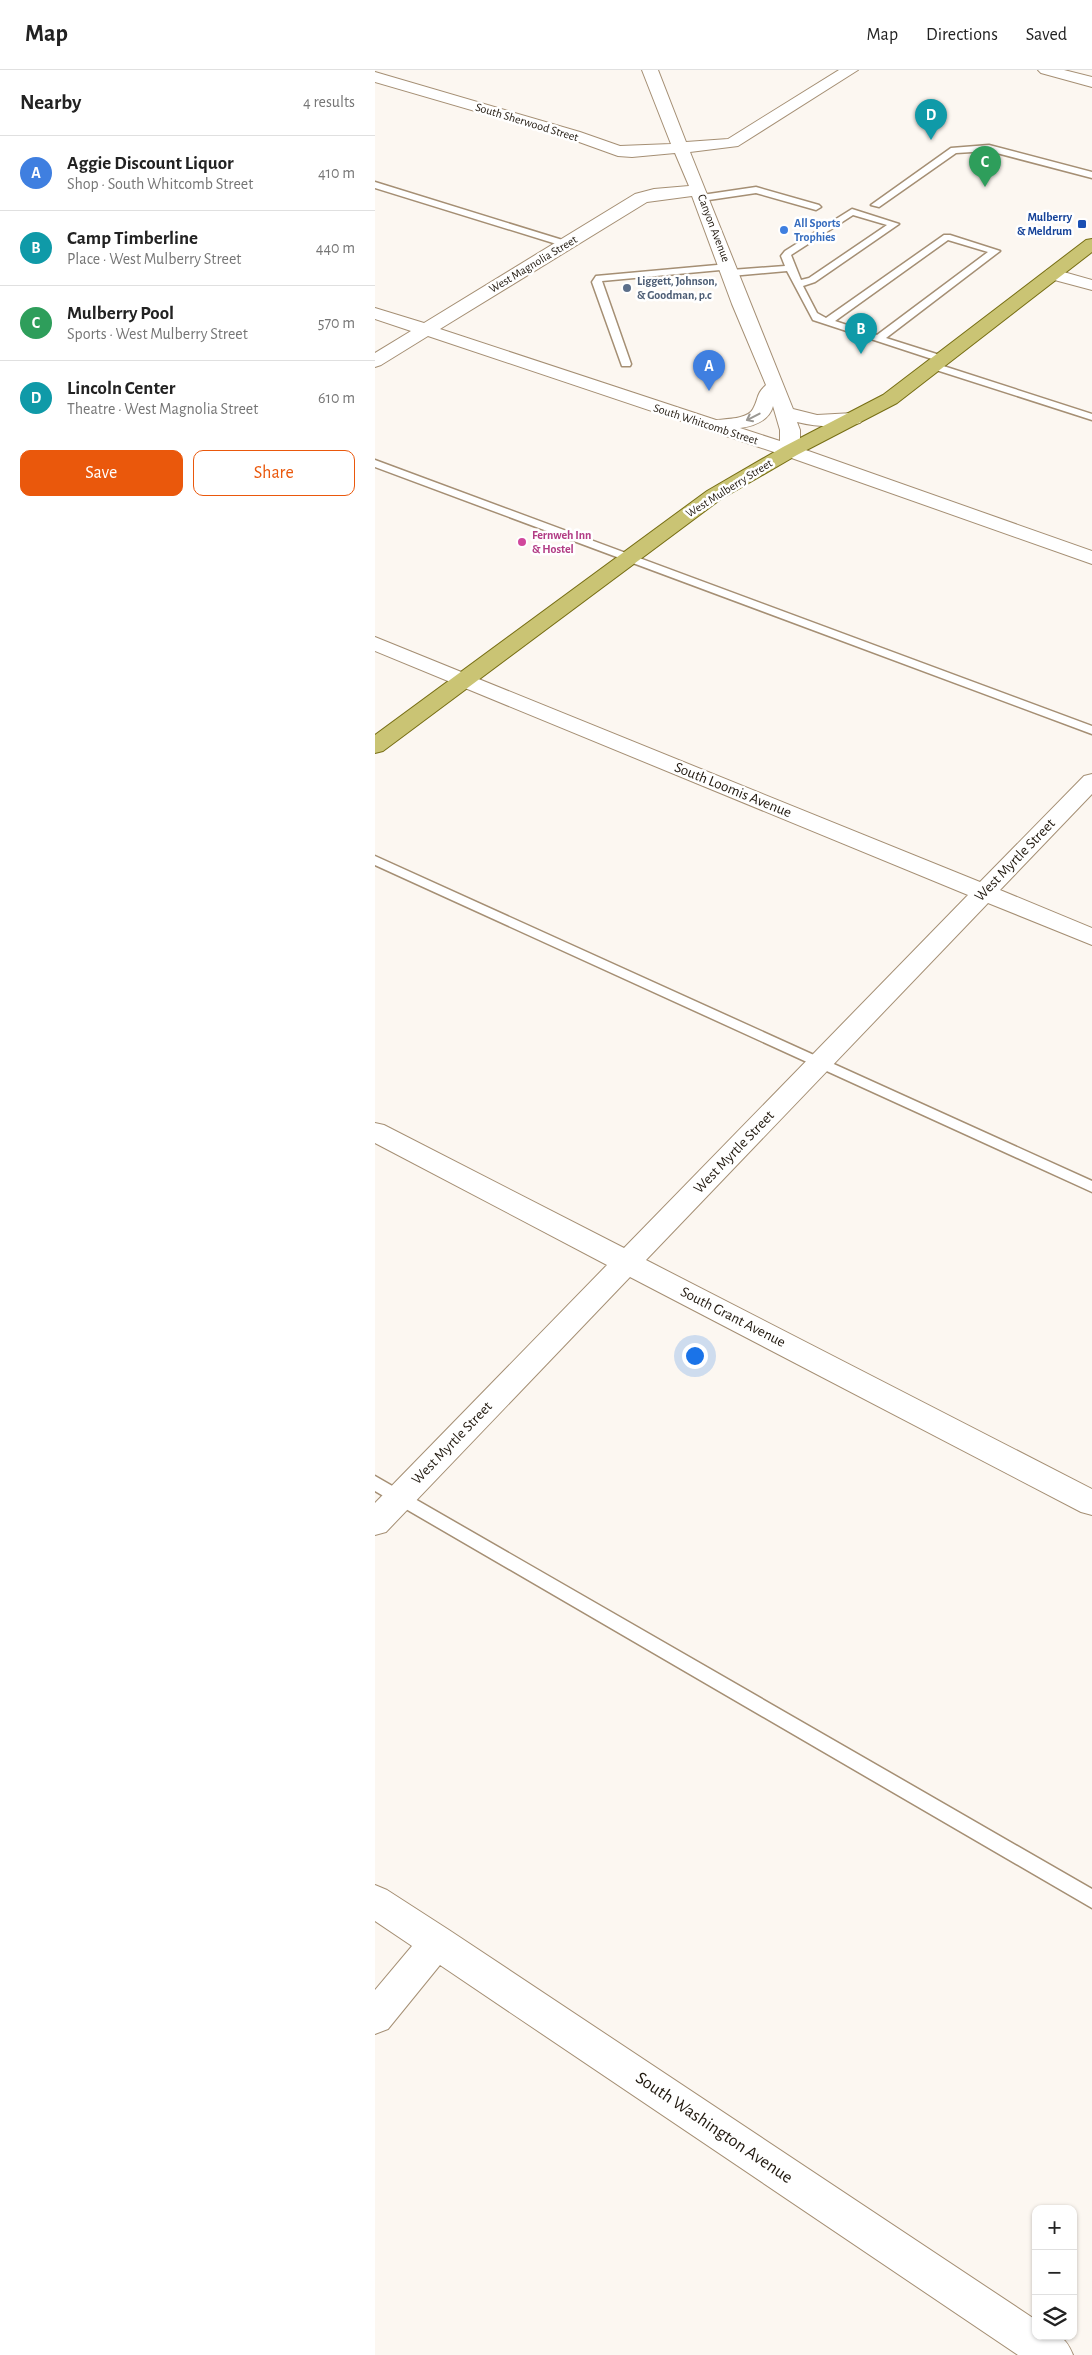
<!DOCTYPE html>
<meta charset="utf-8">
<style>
:root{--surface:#fff;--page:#f2f2f2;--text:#222;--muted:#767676;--line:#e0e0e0;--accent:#ea580c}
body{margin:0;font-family:"Alegreya Sans",sans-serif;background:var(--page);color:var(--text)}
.controls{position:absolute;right:15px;bottom:15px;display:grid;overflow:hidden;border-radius:10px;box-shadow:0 1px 4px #0004}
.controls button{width:45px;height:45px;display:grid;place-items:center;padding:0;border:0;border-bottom:1px solid var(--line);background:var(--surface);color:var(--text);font:25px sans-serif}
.you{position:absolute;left:319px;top:1285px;width:18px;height:18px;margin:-12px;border:4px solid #fff;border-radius:50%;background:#1a73e8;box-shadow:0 0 0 8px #1a73e833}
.badge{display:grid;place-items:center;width:32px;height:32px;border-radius:50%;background:var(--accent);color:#fff;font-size:16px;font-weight:700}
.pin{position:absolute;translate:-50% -41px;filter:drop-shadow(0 1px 2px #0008)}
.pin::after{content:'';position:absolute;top:26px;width:18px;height:15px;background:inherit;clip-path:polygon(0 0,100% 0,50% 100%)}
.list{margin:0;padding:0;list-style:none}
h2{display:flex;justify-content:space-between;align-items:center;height:65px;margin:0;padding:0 20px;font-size:21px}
h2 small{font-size:16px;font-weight:400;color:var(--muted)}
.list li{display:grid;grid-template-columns:32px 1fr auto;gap:15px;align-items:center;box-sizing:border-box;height:75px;padding:0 20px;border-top:1px solid var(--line)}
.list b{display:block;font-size:19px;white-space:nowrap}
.list p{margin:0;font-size:16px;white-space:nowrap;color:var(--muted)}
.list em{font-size:16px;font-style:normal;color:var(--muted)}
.actions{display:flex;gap:10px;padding:15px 20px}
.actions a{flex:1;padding:11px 0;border:1px solid var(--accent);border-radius:10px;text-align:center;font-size:18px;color:var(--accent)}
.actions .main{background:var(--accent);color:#fff}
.icon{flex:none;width:28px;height:28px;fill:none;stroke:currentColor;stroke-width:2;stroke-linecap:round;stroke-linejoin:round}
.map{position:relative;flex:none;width:717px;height:2285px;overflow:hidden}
header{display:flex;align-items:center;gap:30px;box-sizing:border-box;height:70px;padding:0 25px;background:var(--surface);border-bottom:1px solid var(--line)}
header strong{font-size:24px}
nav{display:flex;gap:28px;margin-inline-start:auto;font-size:18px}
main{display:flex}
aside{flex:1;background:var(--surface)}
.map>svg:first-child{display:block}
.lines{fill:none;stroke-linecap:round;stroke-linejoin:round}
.lane-casing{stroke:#a58f74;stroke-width:3}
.street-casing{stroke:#a58f74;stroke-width:2}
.primary-casing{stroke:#776e14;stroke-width:2}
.lane{fill:#fff;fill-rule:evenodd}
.street{fill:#fff;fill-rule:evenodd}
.primary{fill:#cac474;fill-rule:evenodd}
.oneway{stroke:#9a9792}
.transit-dot{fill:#1a4fb4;stroke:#fff;stroke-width:2}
.shop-dot{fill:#3f7fe0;stroke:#fff;stroke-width:2}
.service-dot{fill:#5c6f8a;stroke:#fff;stroke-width:2}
.hotel-dot{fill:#d1479c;stroke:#fff;stroke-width:2}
.labels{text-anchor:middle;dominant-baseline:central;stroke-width:5;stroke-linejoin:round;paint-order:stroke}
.far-street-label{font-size:12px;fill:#1f170d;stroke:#fff}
.far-transit-label{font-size:12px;font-weight:bold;fill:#164399;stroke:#fff;text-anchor:end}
.far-shop-label{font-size:12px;font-weight:bold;fill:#366cbe;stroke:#fff;text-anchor:start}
.far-service-label{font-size:12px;font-weight:bold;fill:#4e5e75;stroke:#fff;text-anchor:start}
.far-hotel-label{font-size:12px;font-weight:bold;fill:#b23c85;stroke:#fff;text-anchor:start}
.street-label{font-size:15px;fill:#1f170d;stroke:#fff}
.near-street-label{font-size:18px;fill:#1f170d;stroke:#fff}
</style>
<header>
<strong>Map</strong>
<nav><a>Map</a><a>Directions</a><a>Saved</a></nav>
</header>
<main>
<aside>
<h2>Nearby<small>4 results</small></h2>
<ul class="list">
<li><span class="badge" style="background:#3f7fe0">A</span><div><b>Aggie Discount Liquor</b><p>Shop · South Whitcomb Street</p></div><em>410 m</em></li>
<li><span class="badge" style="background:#0f9aa8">B</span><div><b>Camp Timberline</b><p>Place · West Mulberry Street</p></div><em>440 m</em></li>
<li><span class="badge" style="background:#2e9e5b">C</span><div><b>Mulberry Pool</b><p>Sports · West Mulberry Street</p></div><em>570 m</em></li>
<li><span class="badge" style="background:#0f9aa8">D</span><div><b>Lincoln Center</b><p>Theatre · West Magnolia Street</p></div><em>610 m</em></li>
</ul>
<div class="actions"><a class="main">Save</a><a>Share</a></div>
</aside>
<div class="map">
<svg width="717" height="2285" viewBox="0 0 717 2285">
<rect width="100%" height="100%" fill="#fcf7f1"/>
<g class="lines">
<defs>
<path id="lane" d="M 614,75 L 717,102 L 717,108 L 614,81 L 581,83 L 504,137 L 496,135 L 576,78 Z
M 0,112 L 194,172 L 196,174 L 188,176 L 0,118 Z
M 381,117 L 444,135 L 446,137 L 441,140 L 381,123 L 327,131 L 322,128 L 327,125 Z
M 477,139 L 524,154 L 440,212 L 428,216 L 442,243 L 451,248 L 569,165 L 575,165 L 625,181 L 511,268 L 571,287 L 571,291 L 563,291 L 438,250 L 412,201 L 356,206 L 351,203 L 356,200 L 410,196 L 406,186 L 410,181 ZM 478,145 L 512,155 L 434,208 L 426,210 L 416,185 ZM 573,170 L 613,182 L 502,265 L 460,251 Z
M 353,194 L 356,195 L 356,199 L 227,211 L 256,294 L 255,296 L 247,296 L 217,212 L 221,206 Z
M 559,293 L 717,344 L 717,350 L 555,298 L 554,296 Z
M 0,390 L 717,656 L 717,664 L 0,397 Z
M 0,786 L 717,1111 L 717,1122 L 0,795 Z
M 0,1406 L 717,1819 L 717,1838 L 0,1421 Z"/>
<path id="street" d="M 267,0 L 283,0 L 311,72 L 353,69 L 464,0 L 483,0 L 363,76 L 315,82 L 418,339 L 442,345 L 478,343 L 485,345 L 488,349 L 485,353 C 464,358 442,357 422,352 L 425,360 L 425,378 L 717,481 L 717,494 L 408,385 L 53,266 L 6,295 L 0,297 L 0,283 L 36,261 L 0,249 L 0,238 L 49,253 L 260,124 L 279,119 L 314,116 L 300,83 L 257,87 L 243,86 L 193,68 L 0,12 L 0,2 L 205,62 L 245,76 L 296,74 ZM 317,126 L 357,234 L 391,315 C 381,324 384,328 378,339 C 373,349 352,349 341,350 L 65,259 L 272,132 ZM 398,336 L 405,360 L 405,371 L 365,358 C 379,356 394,351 398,336 Z
M 663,0 L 689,0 L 717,7 L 717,17 L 666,3 Z
M 678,199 L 717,210 L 717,220 L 672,208 L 669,204 L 672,200 Z
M 0,567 L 605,812 L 709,706 L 717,704 L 717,724 L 625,820 L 717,858 L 717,875 L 613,833 L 271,1190 L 717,1419 L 717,1445 L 706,1442 L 255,1207 L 11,1462 L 0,1465 L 0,1433 L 232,1195 L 0,1073 L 0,1053 L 9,1055 L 249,1178 L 593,825 L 0,581 Z
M 0,1815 L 12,1820 L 74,1860 L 661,2250 L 661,2266 C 683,2266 689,2263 698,2285 L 643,2285 L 65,1895 L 13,1959 L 0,1964 L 0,1920 L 37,1876 L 0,1851 Z"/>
<path id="primary" d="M 717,169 L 717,182 L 522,333 L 422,385 L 346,429 L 8,681 L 0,683 L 0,665 L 332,421 L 408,377 L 508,325 L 711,170 Z"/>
</defs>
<use href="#lane" class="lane-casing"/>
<use href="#street" class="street-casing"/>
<use href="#primary" class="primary-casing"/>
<use href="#lane" class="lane"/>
<use href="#street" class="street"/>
<use href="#primary" class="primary"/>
</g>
<defs><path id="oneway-shaft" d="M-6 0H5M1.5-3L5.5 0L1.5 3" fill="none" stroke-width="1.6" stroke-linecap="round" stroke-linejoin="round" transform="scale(1.25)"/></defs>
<use class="oneway" href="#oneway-shaft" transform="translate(378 347) rotate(153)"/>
<rect class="transit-dot" x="702" y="149" width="10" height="10" rx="2.5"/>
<circle class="shop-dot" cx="409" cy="160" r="5"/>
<circle class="service-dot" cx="252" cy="218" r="5"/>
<circle class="hotel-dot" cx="147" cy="472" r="5"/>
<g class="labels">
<g class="far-street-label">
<text transform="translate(152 52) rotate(17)">South Sherwood Street</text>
<text transform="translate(339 158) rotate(69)">Canyon Avenue</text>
<text transform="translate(158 194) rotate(-31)">West Magnolia Street</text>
<text transform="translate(331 354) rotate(18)">South Whitcomb Street</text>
<text transform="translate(354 418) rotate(-32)">West Mulberry Street</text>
</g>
<g class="far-transit-label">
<text x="697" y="147">Mulberry<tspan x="697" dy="14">&amp; Meldrum</tspan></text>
</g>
<g class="far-shop-label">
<text x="419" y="153">All Sports<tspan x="419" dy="14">Trophies</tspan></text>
</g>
<g class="far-service-label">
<text x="262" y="211">Liggett, Johnson,<tspan x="262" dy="14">&amp; Goodman, p.c</tspan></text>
</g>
<g class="far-hotel-label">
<text x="157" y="465">Fernweh Inn<tspan x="157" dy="14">&amp; Hostel</tspan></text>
</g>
<g class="street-label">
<text transform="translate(358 720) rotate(22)">South Loomis Avenue</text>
<text transform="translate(640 790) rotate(-46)">West Myrtle Street</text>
<text transform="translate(359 1082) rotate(-46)">West Myrtle Street</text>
<text transform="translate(358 1247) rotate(27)">South Grant Avenue</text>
<text transform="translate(77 1373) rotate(-46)">West Myrtle Street</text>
</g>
<g class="near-street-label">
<text transform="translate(339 2058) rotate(34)">South Washington Avenue</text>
</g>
</g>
</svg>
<div class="controls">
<button>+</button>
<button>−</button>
<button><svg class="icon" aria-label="layers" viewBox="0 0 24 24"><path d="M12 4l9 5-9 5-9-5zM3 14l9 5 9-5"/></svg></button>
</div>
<div class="you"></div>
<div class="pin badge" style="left:334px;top:321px;background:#3f7fe0">A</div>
<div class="pin badge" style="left:486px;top:284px;background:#0f9aa8">B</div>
<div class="pin badge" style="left:610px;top:117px;background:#2e9e5b">C</div>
<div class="pin badge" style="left:556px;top:70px;background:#0f9aa8">D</div>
</div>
</main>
